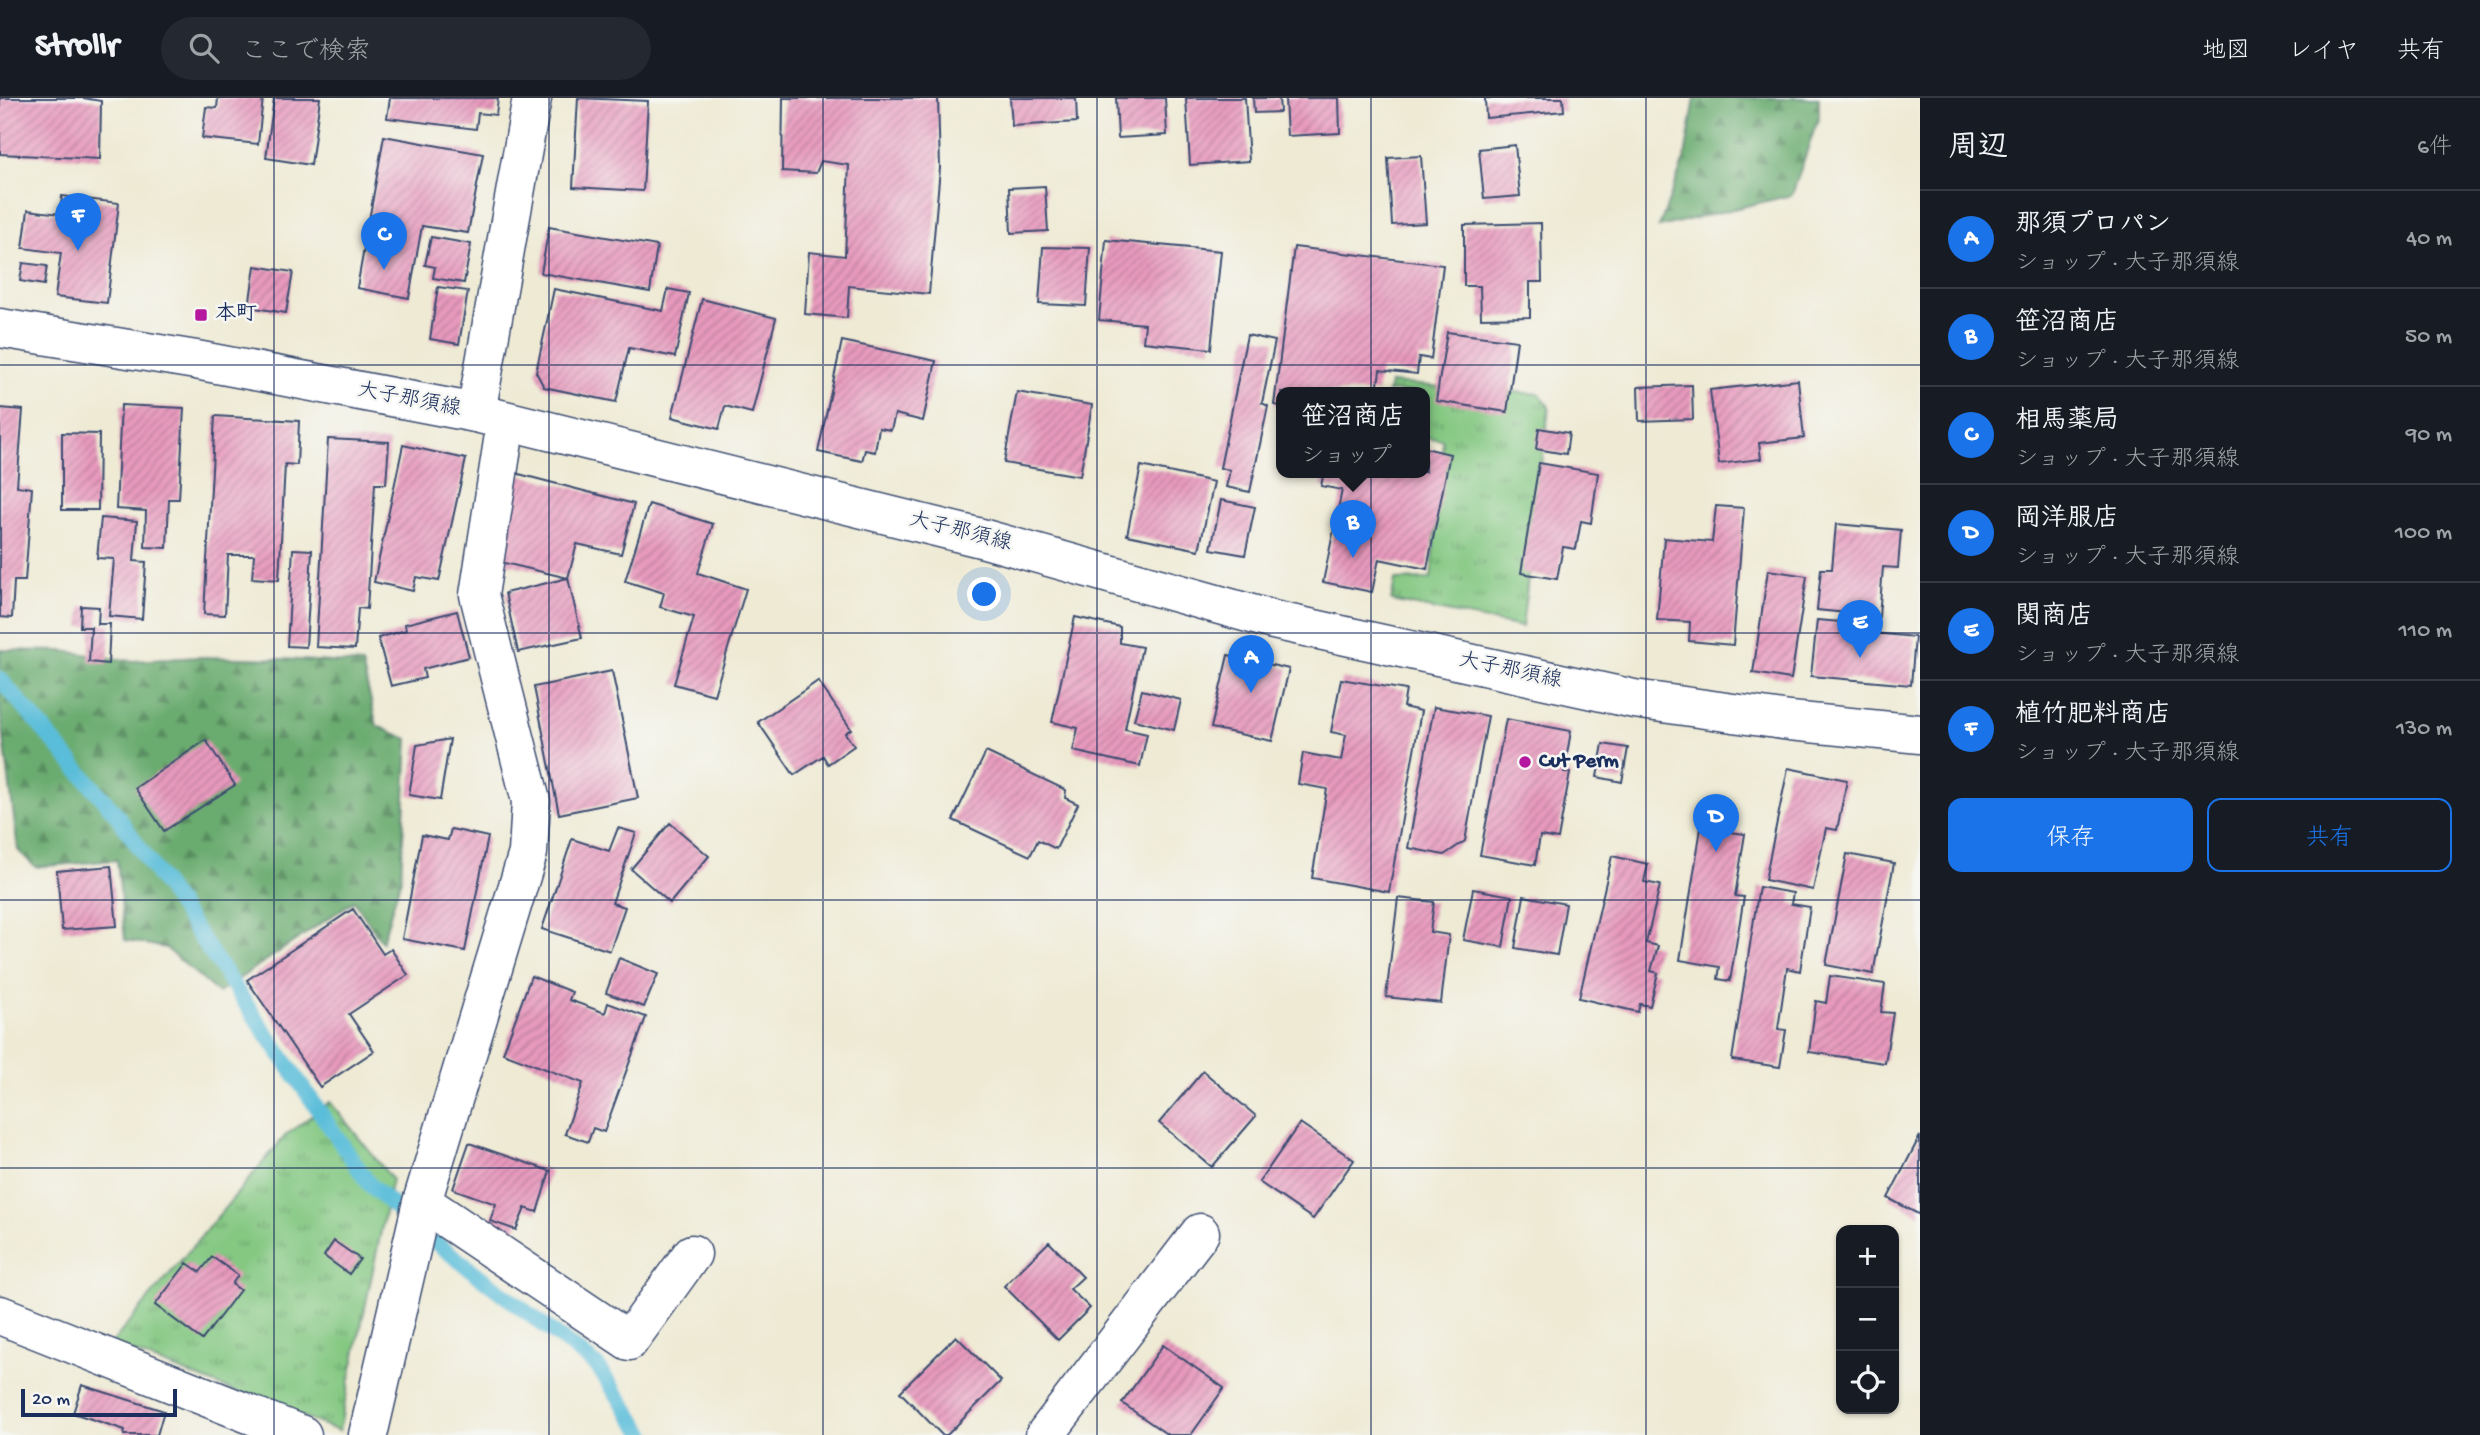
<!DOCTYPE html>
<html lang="ja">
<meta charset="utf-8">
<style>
:root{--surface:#171b24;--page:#242831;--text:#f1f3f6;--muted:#9ea1a6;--line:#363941;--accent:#1a73e8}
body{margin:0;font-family:"Gochi Hand","Klee One",sans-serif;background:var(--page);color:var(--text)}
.controls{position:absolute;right:21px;bottom:21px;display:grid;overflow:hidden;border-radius:14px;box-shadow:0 2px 5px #0004}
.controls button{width:63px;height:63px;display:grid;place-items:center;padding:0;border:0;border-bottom:2px solid var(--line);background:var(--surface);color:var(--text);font:35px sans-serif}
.scale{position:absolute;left:21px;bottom:18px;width:156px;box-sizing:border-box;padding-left:7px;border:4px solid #1b2f5e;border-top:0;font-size:19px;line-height:24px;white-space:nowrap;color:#1b2f5e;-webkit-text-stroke:5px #f6f6f2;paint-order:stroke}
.you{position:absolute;left:985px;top:497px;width:24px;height:24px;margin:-18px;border:5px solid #fff;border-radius:50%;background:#1a73e8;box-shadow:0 0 0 10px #1a73e833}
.badge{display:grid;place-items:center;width:46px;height:46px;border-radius:50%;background:var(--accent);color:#fff;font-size:23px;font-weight:700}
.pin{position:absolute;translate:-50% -58px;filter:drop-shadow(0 2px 4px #0008)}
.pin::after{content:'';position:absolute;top:37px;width:24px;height:21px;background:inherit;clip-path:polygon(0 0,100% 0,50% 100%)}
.popup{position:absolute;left:1276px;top:289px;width:154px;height:91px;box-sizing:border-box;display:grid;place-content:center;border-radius:14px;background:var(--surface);filter:drop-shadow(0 2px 5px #0005);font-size:23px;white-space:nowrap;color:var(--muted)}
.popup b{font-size:26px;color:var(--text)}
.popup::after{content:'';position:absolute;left:50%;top:100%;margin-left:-14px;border:14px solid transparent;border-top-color:var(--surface)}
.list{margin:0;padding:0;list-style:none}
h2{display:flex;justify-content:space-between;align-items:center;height:91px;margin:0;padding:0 28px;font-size:30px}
h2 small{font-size:23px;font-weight:400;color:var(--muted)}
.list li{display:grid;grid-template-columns:46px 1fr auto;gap:21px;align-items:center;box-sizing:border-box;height:98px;padding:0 28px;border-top:2px solid var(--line)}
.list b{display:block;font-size:26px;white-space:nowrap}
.list p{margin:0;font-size:23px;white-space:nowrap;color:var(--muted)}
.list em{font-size:23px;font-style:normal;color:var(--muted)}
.actions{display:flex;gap:14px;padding:21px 28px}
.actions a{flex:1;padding:16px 0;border:2px solid var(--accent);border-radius:14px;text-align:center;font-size:24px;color:var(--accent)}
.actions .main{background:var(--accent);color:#fff}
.icon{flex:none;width:38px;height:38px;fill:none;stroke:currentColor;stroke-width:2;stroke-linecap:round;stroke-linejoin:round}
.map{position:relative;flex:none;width:1920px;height:1337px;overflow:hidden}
header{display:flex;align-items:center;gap:42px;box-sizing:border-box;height:98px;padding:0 35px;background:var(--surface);border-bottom:2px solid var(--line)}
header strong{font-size:33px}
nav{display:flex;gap:38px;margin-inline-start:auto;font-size:24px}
.search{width:490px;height:63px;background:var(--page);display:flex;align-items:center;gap:18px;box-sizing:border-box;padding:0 24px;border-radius:38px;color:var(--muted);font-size:26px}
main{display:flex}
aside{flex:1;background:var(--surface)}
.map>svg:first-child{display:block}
.grass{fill:url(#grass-tufts);stroke:#507c70;stroke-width:2}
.forest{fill:url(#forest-firs);stroke:#436e67;stroke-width:2}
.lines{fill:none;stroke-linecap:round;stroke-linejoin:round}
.stream{stroke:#5abdd9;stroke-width:16}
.building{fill:url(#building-hatch)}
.minor-casing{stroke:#3b4b70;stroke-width:41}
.major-casing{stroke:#3b4b70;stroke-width:41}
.minor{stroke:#fff;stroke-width:38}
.major{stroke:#fff;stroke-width:38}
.grid{fill:none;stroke:#1b2f5e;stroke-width:2;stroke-opacity:0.55}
.poi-dot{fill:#b5179e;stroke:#f6f6f2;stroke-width:2.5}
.labels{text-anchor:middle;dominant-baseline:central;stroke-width:5;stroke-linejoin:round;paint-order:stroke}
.poi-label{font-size:21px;font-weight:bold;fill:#1b2f5e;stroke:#f6f6f2;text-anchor:start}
.street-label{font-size:21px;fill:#1b2f5e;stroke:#f6f6f2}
</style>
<header>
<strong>Strollr</strong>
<div class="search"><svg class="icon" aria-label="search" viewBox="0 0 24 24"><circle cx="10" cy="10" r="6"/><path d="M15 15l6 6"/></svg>ここで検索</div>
<nav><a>地図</a><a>レイヤ</a><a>共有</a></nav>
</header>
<main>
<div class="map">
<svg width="1920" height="1337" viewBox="0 0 1920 1337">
<defs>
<pattern id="grass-tufts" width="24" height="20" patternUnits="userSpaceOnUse" patternTransform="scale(1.75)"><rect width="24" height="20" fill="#84c882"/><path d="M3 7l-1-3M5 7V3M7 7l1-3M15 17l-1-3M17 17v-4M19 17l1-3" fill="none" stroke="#6ba36e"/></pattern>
<pattern id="forest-firs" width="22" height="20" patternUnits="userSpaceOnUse" patternTransform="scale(1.75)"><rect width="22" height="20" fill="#6bac70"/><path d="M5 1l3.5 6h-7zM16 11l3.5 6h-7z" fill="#578c5f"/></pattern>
<pattern id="building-hatch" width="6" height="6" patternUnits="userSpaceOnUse" patternTransform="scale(1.75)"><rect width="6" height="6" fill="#e89abd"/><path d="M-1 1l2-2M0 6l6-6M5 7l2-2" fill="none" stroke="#bb7e9d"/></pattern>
</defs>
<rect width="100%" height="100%" fill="#f6f6f2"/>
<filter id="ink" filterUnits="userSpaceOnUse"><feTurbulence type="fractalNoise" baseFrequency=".0143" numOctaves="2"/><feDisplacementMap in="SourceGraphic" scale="14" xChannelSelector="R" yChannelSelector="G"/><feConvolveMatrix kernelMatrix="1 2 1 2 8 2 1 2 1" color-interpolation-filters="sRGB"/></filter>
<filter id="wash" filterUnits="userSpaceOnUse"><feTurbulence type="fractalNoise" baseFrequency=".00686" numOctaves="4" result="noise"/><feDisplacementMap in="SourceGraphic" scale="28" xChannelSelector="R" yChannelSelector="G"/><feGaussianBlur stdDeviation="1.57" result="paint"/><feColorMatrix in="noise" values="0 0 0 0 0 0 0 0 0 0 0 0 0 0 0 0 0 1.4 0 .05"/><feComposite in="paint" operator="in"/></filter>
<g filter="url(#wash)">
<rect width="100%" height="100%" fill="#eeead4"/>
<path class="grass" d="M 1390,285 L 1540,296 L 1549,309 L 1522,529 L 1391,503 L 1395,482 L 1431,481 L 1443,342 L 1425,339 L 1425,294 L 1388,294 Z
M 330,1004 L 392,1081 L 339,1333 L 111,1246 L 286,1037 Z"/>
<path class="forest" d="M 1695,0 L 1819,0 L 1819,18 L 1792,97 L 1659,129 L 1685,59 Z
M 0,552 L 63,553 L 132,563 L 198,559 L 283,561 L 362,566 L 377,628 L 408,641 L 401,781 L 382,844 L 354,803 L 218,895 L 166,850 L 125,842 L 117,762 L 35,769 L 18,752 L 0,610 Z"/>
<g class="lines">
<path class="stream" d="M 0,581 L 117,717 L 369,1086 L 431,1141 L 597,1268 L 645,1337"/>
</g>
<g id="blocks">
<path class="building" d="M 0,0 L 83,0 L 101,3 L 100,61 L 0,56 Z
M 218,0 L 263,0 L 258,46 L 202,40 L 206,9 L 217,10 Z
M 274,0 L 320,0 L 311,67 L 266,60 Z
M 390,0 L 498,0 L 496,17 L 478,15 L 476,31 L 387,20 Z
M 578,0 L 648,3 L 643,93 L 573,89 Z
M 783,0 L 938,0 L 940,70 L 929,196 L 849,188 L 847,220 L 805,216 L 809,154 L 845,158 L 849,67 L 821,63 L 816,75 L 782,73 Z
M 1010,0 L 1076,0 L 1077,24 L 1012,28 Z
M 1116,0 L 1165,0 L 1167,37 L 1118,40 Z
M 1186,0 L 1245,0 L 1249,63 L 1190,67 Z
M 1253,0 L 1279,0 L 1280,14 L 1254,15 Z
M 1285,0 L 1339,0 L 1340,35 L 1287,38 Z
M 1485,0 L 1563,0 L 1564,13 L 1486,20 Z
M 384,38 L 483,56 L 468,135 L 422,128 L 409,200 L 357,190 Z
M 1515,47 L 1520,98 L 1484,101 L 1479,51 Z
M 1421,58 L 1426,125 L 1392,127 L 1388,60 Z
M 1045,88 L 1048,133 L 1011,135 L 1009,90 Z
M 62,98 L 119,105 L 107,205 L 55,199 L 61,155 L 23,150 L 28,112 L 60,116 Z
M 1541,125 L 1542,184 L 1530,184 L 1530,219 L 1481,220 L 1480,188 L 1464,188 L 1464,127 Z
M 549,129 L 657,148 L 650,194 L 541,175 Z
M 431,139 L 471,146 L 464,185 L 433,180 L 435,169 L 425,167 Z
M 1106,142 L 1221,153 L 1211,251 L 1143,244 L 1145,226 L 1099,222 Z
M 1043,149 L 1090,150 L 1086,208 L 1039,206 Z
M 1294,149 L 1443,167 L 1431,261 L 1419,259 L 1417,276 L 1380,272 L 1377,294 L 1281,294 L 1281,308 L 1274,307 Z
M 23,165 L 47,168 L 44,187 L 20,183 Z
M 255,168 L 293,174 L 286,215 L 249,209 Z
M 438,189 L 468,193 L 459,246 L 430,241 Z
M 554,191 L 663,213 L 668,191 L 689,195 L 675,259 L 629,250 L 616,304 L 544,289 L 536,274 Z
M 702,201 L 776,220 L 752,315 L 725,308 L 719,331 L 672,319 Z
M 1447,234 L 1517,243 L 1507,314 L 1436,303 Z
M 1247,237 L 1275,243 L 1262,305 L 1268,308 L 1250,394 L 1226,389 L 1230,372 L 1220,370 Z
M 842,243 L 936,263 L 923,323 L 895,316 L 891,332 L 879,330 L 875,354 L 865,352 L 862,363 L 818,354 Z
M 1798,282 L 1804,340 L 1759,345 L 1761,361 L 1719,366 L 1710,292 Z
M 1692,287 L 1693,321 L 1639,323 L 1638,289 Z
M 1017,294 L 1092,307 L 1080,378 L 1004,365 Z
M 121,307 L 184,310 L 179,401 L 169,401 L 167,450 L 145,449 L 146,413 L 116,411 Z
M 0,310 L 23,312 L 17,388 L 32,390 L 25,483 L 14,483 L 12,520 L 0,519 Z
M 215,318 L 299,323 L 297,367 L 285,366 L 279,482 L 252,480 L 254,457 L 228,457 L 225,517 L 204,516 Z
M 1539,330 L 1569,335 L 1566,356 L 1536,351 Z
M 62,335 L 99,336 L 98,412 L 62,412 Z
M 328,341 L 389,344 L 386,386 L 375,386 L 367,511 L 358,510 L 355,551 L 316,549 Z
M 403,347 L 466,361 L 439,483 L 416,479 L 413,493 L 374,484 Z
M 1425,350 L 1450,356 L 1427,471 L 1379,461 L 1372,494 L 1323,484 L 1342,392 L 1321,388 L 1324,374 L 1425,374 Z
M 1539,365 L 1598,375 L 1591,425 L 1581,423 L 1576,451 L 1563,449 L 1557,481 L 1521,475 Z
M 1141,368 L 1214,384 L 1199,452 L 1127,437 Z
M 515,375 L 634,406 L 621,456 L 577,446 L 568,480 L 582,540 L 518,554 L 505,495 L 568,480 L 500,464 Z
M 1221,402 L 1255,409 L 1245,457 L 1211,451 Z
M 649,406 L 713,426 L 698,475 L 746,491 L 714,597 L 674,586 L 694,519 L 660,509 L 664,495 L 625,483 Z
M 1716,408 L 1744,410 L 1733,547 L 1689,543 L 1690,524 L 1657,522 L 1664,440 L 1712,444 Z
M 101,420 L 137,423 L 134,463 L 146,464 L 142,521 L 109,518 L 114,461 L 97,460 Z
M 1836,426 L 1901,432 L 1898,470 L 1883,469 L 1879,519 L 1865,518 L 1864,527 L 1847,526 L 1847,515 L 1817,512 L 1821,471 L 1832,471 Z
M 293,451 L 312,452 L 306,549 L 287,548 Z
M 1768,472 L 1807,478 L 1791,581 L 1753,575 Z
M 81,508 L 99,509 L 98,526 L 110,526 L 108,566 L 89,564 L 91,529 L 80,529 Z
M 457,513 L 469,559 L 423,571 L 425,580 L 391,588 L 378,540 L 406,532 L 405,526 Z
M 1075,519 L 1120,529 L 1120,545 L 1142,549 L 1125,631 L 1147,636 L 1140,668 L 1073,653 L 1078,630 L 1052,624 Z
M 1817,522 L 1841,524 L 1840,532 L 1915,539 L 1911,587 L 1811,578 Z
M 1228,557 L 1289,571 L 1272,643 L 1211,630 Z
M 612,573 L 638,700 L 559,716 L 534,589 Z
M 1341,581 L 1406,592 L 1403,609 L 1421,613 L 1389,794 L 1312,780 L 1327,691 L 1298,686 L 1303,655 L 1341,662 L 1346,637 L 1331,634 Z
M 818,583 L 851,631 L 845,635 L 854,648 L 828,666 L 823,658 L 794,677 L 758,624 Z
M 1142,592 L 1181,602 L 1174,632 L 1134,622 Z
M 1434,609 L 1488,618 L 1465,743 L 1444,757 L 1408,750 Z
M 1506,621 L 1571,633 L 1564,674 L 1570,675 L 1558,741 L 1540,738 L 1535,767 L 1480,757 Z
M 450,641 L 440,702 L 409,697 L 417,647 Z
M 206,642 L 235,687 L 164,733 L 135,690 Z
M 1603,646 L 1628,650 L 1622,684 L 1597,679 Z
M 986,654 L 1066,692 L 1065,700 L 1078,706 L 1056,751 L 1038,742 L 1030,758 L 953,722 Z
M 1788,670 L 1847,682 L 1837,732 L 1826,730 L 1813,792 L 1765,782 Z
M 670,725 L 709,758 L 670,805 L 631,771 Z
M 618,730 L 636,735 L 612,805 L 625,809 L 610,853 L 542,831 L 572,741 L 609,753 Z
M 1701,730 L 1745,736 L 1735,798 L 1744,799 L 1730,883 L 1718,881 L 1720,869 L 1680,862 Z
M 451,731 L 488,739 L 465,853 L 402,841 L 422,737 L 448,742 Z
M 1847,756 L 1894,765 L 1873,876 L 1826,867 Z
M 1612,758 L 1648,766 L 1644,784 L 1660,787 L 1646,845 L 1658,848 L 1651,873 L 1658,875 L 1650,908 L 1640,906 L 1638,914 L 1579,900 Z
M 111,768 L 117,828 L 62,832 L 57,773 Z
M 1759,789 L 1793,795 L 1791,806 L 1810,809 L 1800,873 L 1787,870 L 1778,931 L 1786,932 L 1780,969 L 1732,962 Z
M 1473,791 L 1512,798 L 1503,849 L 1463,842 Z
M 1524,798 L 1566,806 L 1557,857 L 1515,850 Z
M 1398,800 L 1434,804 L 1430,834 L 1449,837 L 1441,905 L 1386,899 Z
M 353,811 L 383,856 L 391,851 L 408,877 L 349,916 L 374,953 L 320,989 L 247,882 Z
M 619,860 L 658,876 L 644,909 L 606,895 Z
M 531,878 L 572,894 L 569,902 L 605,915 L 608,905 L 646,919 L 604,1034 L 593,1030 L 588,1044 L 565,1036 L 583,985 L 503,955 Z
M 1830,878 L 1885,886 L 1881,914 L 1893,915 L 1885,965 L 1809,954 L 1816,903 L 1826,905 Z
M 1203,973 L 1256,1018 L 1212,1069 L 1159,1025 Z
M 1300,1025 L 1354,1062 L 1313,1121 L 1259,1084 Z
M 1920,1038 L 1920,1117 L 1888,1100 Z
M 469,1045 L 550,1073 L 537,1114 L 525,1110 L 516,1132 L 490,1123 L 496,1106 L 453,1091 Z
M 334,1143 L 360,1161 L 349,1176 L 324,1158 Z
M 1049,1144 L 1083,1179 L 1070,1191 L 1090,1210 L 1058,1242 L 1004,1188 Z
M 212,1159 L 238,1177 L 232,1186 L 240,1192 L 202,1242 L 155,1207 L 187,1165 L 200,1174 Z
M 956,1238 L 1001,1283 L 947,1337 L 942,1337 L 900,1294 Z
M 1163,1247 L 1224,1290 L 1191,1337 L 1168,1337 L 1122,1305 Z
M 82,1287 L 164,1313 L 157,1337 L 124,1337 L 125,1332 L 73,1315 Z"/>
</g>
</g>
<g filter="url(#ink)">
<use href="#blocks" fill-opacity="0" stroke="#3b4b70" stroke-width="2"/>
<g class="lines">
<defs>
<path id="minor" d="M 476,315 L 532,0
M 422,1104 L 629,1243 L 692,1156
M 0,1217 L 302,1337
M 368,1337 L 422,1104 L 528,755 L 531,703 L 479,497 L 506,324
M 1045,1337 L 1200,1135"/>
<path id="major" d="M 0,230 L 196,262 L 476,315 L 985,441 L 1273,522 L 1634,601 L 1790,623 L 1920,636"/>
</defs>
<use href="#minor" class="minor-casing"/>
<use href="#major" class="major-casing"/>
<use href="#minor" class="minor"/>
<use href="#major" class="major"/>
</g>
</g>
<path class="grid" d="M 274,0 L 274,1337M 549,0 L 549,1337M 823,0 L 823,1337M 1097,0 L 1097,1337M 1371,0 L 1371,1337M 1646,0 L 1646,1337M 0,267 L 1920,267M 0,535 L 1920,535M 0,802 L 1920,802M 0,1070 L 1920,1070"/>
<g class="poi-dot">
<rect x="194" y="210" width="14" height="14" rx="3.5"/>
<circle cx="1525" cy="664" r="7"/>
</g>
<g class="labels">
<g class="poi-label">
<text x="215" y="217">本町</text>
<text x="1539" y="664">Cut Perm</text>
</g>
<g class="street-label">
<text transform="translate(409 303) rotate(11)">大子那須線</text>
<text transform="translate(960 435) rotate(14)">大子那須線</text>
<text transform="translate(1510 574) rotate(12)">大子那須線</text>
</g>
</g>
</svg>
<div class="controls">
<button>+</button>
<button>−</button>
<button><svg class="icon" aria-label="locate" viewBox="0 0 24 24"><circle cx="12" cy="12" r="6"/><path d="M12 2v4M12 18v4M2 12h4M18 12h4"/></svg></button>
</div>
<div class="scale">20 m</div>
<div class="you"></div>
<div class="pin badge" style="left:1251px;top:595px">A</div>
<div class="pin badge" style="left:1353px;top:460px">B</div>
<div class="popup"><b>笹沼商店</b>ショップ</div>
<div class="pin badge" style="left:384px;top:172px">C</div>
<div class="pin badge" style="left:1716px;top:754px">D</div>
<div class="pin badge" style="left:1860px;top:560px">E</div>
<div class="pin badge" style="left:78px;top:153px">F</div>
</div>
<aside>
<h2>周辺<small>6件</small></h2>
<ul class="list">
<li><span class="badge">A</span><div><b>那須プロパン</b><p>ショップ · 大子那須線</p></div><em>40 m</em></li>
<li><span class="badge">B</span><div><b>笹沼商店</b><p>ショップ · 大子那須線</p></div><em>50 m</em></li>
<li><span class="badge">C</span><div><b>相馬薬局</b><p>ショップ · 大子那須線</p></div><em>90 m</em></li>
<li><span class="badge">D</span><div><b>岡洋服店</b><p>ショップ · 大子那須線</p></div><em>100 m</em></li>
<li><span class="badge">E</span><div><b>関商店</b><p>ショップ · 大子那須線</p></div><em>110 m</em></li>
<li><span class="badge">F</span><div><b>植竹肥料商店</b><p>ショップ · 大子那須線</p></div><em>130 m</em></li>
</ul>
<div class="actions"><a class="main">保存</a><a>共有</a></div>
</aside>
</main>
